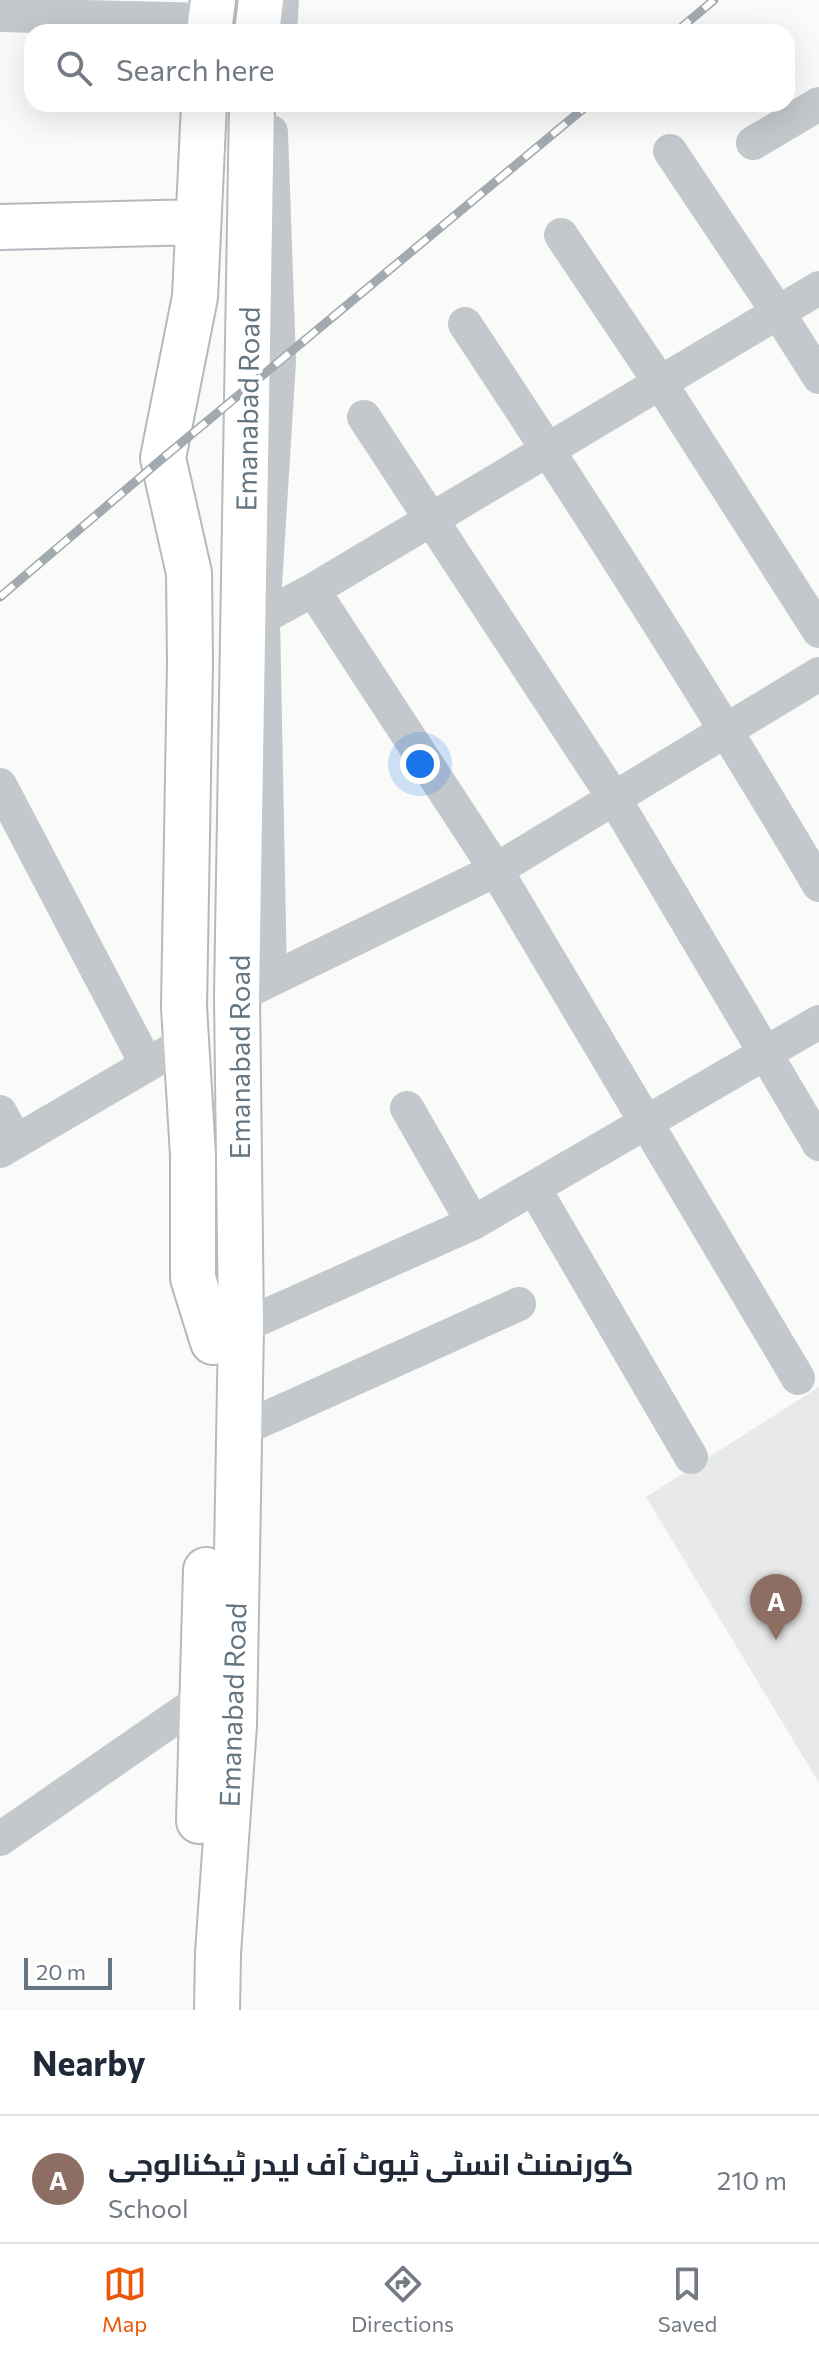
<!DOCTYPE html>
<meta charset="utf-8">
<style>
:root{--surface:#fff;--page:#f6f6f7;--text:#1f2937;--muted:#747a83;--line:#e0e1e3;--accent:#ea580c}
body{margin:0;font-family:Commissioner,Cairo,sans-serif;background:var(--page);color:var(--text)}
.scale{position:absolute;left:24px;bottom:20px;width:88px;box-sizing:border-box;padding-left:8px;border:4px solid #657683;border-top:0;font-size:22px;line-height:28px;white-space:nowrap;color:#657683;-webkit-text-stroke:6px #fff;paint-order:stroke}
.you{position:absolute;left:420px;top:764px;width:28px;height:28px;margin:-20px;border:6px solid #fff;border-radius:50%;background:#1a73e8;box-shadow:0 0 0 12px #1a73e833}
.badge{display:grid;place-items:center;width:52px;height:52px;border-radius:50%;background:var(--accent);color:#fff;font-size:26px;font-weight:700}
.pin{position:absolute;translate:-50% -66px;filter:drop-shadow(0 2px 4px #0008)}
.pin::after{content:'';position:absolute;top:42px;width:28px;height:24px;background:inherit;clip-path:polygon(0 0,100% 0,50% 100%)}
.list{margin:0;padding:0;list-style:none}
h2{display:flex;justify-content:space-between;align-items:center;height:104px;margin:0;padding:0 32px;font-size:34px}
h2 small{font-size:26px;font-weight:400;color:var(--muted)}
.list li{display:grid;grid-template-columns:52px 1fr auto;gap:24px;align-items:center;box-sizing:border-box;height:128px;padding:0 32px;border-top:2px solid var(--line)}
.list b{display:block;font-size:30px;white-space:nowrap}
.list p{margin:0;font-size:26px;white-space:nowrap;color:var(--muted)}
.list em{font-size:26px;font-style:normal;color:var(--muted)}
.icon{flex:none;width:44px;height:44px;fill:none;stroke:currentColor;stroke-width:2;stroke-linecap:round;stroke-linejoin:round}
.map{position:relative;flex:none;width:819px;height:2010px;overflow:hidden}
.search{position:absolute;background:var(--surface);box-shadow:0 8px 32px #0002;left:24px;right:24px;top:24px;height:88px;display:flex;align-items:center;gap:20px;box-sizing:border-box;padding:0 28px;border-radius:24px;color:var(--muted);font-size:30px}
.sheet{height:232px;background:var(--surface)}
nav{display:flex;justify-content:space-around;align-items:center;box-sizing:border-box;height:112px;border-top:2px solid var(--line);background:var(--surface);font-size:22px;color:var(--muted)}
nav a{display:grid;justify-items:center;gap:4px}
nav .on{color:var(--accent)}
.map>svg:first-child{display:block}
.built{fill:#e8e9e9}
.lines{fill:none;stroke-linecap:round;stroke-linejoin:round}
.secondary-casing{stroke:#b3babf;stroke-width:48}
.primary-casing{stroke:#b5babe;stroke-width:48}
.street{stroke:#c3c8cc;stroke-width:34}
.secondary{stroke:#fff;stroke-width:44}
.primary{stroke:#fff;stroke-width:44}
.rail-casing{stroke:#a2aab0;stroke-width:9}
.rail{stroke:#fff;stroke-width:6;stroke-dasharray:18;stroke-linecap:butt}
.labels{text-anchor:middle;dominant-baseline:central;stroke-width:8;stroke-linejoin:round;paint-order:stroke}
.street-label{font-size:28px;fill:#657683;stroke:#fff}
</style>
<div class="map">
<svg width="819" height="2010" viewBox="0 0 819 2010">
<rect width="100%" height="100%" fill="#fafaf8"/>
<path class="built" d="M 819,1387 L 819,1783 L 646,1497 Z"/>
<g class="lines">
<defs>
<path id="secondary" d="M 209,32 L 213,0
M 204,104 L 195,297 L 163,458 L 189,573 L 190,663 L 184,1007 L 193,1155 L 193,1278 L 213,1342
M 0,227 L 198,222"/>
<path id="primary" d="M 257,32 L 261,0
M 199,1821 L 206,1570
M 217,2010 L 218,1953 L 234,1725 L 241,1327 L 237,996 L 252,104"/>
</defs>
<use href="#secondary" class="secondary-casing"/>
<use href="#primary" class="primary-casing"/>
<path class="street" d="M 0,15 L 211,20
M 280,32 L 282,0
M 753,143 L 819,104
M 670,151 L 779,314 L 819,377
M 561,235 L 661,384 L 819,631
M 465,324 C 587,508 706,694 819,885
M 364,417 L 614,798 L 819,1144
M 313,590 L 496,870 L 798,1378
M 263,617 L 313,590 L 819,288
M 0,785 L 147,1065 L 186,1042
M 270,979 L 263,617 L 279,361 L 271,132
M 252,989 L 496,870 L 819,674
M 407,1108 L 473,1223
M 0,1112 L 16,1142
M 0,1151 L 147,1065
M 534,1188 L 691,1457
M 241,1327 L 473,1223 L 819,1022
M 238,1431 L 519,1304
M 0,1839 L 202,1699"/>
<use href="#secondary" class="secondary"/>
<use href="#primary" class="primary"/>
<defs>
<path id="rail" d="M 676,32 L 714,0
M 0,597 L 163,458 L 589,104"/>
</defs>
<use href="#rail" class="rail-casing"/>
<use href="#rail" class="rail"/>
</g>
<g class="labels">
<g class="street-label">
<text transform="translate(247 409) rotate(-89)">Emanabad Road</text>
<text transform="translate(239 1057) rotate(-90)">Emanabad Road</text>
<text transform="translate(232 1705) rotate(-88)">Emanabad Road</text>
</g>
</g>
</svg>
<div class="scale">20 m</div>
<div class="you"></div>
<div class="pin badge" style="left:776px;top:1640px;background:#8d6e63">A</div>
<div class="search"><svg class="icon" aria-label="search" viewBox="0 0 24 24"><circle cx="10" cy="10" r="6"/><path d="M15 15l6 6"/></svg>Search here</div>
</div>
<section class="sheet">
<h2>Nearby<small></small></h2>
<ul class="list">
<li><span class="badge" style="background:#8d6e63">A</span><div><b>گورنمنٹ انسٹی ٹیوٹ آف لیدر ٹیکنالوجی</b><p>School</p></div><em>210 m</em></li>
</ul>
</section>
<nav>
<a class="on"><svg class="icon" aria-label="map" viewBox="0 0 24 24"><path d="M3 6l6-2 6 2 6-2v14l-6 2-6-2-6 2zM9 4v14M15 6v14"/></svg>Map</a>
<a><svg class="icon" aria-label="directions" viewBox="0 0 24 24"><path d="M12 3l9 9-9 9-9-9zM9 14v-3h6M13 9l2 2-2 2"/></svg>Directions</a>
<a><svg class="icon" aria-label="saved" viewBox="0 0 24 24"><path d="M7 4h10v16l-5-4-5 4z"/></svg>Saved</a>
</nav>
